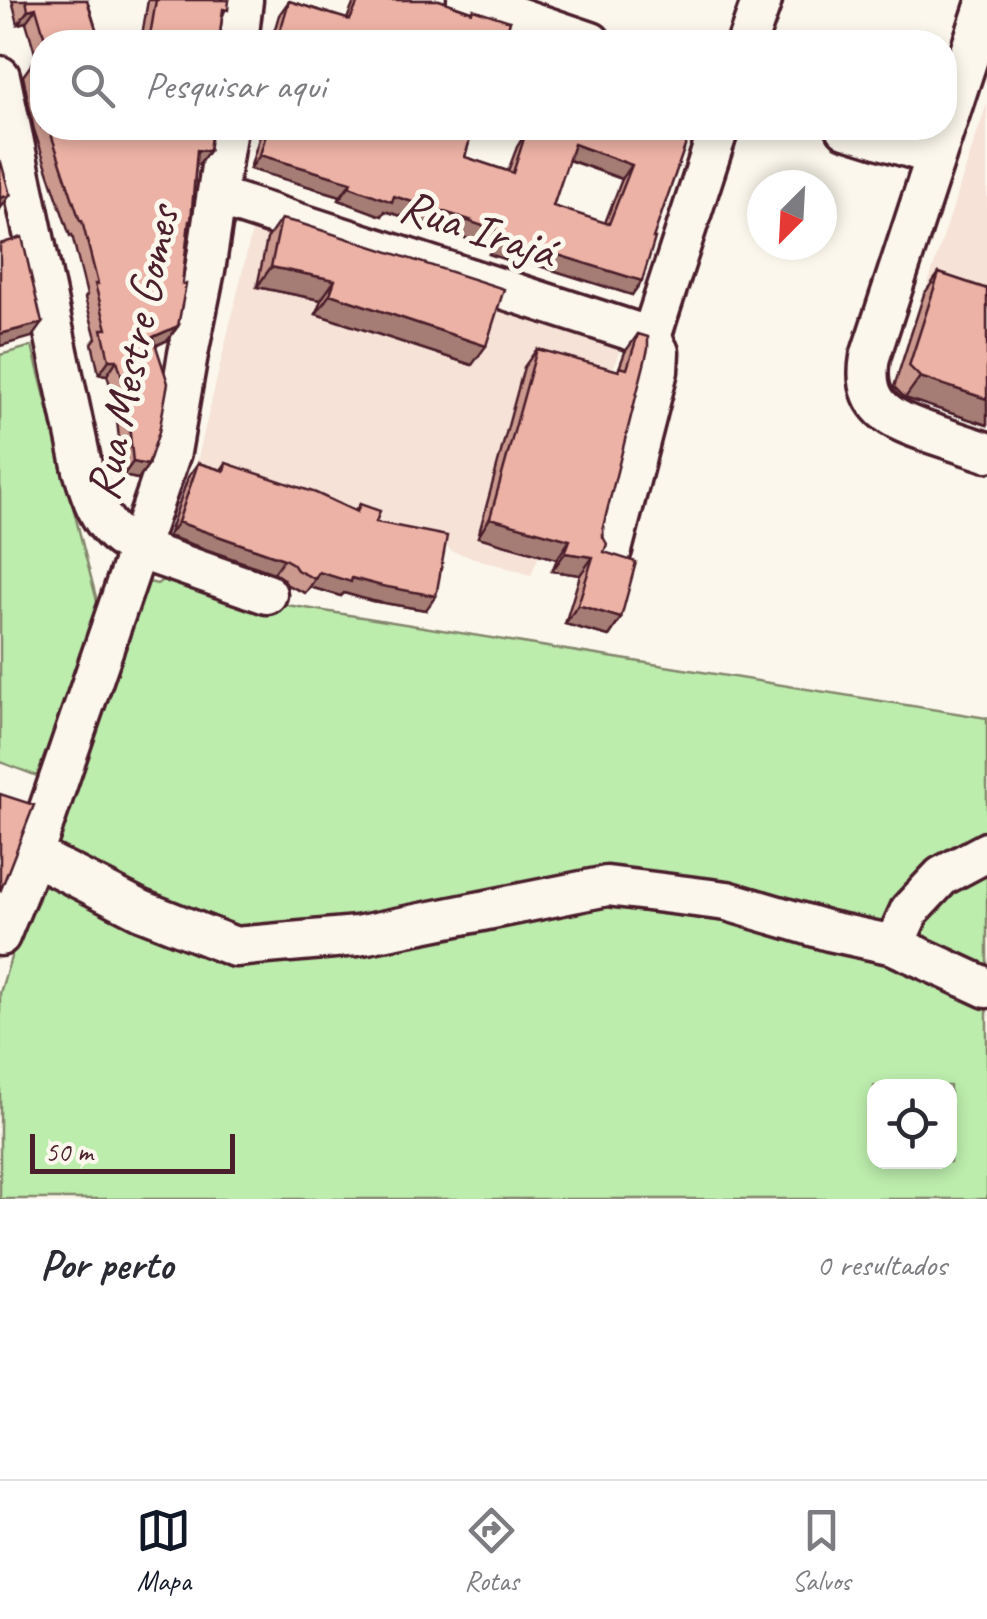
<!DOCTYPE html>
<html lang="pt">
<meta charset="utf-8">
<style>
:root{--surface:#fff;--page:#f7f7f7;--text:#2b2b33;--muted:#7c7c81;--line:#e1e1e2;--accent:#111827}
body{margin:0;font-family:Caveat,sans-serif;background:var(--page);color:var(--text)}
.controls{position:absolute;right:30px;bottom:30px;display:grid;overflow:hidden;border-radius:20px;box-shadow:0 5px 15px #0003}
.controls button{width:90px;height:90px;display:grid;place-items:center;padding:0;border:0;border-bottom:2px solid var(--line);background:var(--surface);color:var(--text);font:50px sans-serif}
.compass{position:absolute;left:747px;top:170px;width:90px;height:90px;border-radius:50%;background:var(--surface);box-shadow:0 5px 15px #0003;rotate:204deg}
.scale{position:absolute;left:30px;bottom:25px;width:205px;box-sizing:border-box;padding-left:10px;border:5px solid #4a1f2b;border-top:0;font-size:28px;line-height:35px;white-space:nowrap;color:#4a1f2b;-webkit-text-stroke:8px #fbf7ec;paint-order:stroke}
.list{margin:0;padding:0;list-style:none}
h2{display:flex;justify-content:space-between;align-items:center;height:130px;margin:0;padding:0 40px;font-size:42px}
h2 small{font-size:32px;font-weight:400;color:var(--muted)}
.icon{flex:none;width:55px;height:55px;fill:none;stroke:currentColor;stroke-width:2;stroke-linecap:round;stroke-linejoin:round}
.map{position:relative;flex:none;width:987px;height:1199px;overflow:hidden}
.search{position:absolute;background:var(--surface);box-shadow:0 5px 15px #0003;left:30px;right:30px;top:30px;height:110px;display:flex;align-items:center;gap:25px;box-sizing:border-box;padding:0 35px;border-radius:40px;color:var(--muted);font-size:38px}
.sheet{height:280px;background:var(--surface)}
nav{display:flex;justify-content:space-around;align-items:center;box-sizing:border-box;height:140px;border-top:2px solid var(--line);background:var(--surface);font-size:28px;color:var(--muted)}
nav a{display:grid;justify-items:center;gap:5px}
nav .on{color:var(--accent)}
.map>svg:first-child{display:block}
.built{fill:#f6e2d7}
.green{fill:#bcedad;stroke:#83866c;stroke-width:2.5;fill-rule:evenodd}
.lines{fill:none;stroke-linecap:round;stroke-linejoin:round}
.minor-casing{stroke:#4a1f2b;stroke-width:45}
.minor{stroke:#fbf7ec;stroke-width:38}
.wall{fill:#cb998e;stroke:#4a1f2b;stroke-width:2.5;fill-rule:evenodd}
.shaded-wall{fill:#a57d74;stroke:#4a1f2b;stroke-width:2.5}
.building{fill:#ecb2a5;stroke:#4a1f2b;stroke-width:2.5;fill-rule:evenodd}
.labels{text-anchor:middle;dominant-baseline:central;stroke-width:10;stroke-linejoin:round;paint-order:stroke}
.street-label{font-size:48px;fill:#4a1f2b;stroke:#fbf7ec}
</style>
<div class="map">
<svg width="987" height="1199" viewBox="0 0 987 1199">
<rect width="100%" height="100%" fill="#fbf7ec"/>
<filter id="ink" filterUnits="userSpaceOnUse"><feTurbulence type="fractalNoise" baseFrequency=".01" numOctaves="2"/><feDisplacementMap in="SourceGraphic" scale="20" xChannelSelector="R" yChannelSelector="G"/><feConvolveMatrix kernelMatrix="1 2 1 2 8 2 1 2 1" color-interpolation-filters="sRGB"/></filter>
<g filter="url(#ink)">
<path class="built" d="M 987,103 L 987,425 L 892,394 Z
M 296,228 L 624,337 L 608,385 L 531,575 L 451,551 L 443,541 L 196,466 L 252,231 Z"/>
<path class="green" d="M 32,346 L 99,609 L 37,776 L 0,762 L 0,355 Z
M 181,567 L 250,599 L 987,718 L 987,1199 L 0,1199 L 0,993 L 16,941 L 38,901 L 79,782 L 89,737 L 149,582 L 157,584 ZM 874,1086 L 950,1086 L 950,1162 L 874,1162 Z"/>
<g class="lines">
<defs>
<path id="minor" d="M 467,0 L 591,42
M 987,0 L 870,357 C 861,408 892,420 933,434 C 951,440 969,446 987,452
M 238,42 L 243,0
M 747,42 L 762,0
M 0,76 L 83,470 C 94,506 102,531 138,549 L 267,594
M 846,128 L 936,156
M 218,197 L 651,337
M 612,550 L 658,371 L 659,352 L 651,337 L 719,128
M 33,855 L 141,910 L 235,947 L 357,936 L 607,886 L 727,901 L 829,931 L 894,945 L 987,988
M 0,936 L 33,855 L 171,452 L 188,354 L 205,270 L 227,128
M 894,945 L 910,910 L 942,876 L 987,852"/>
</defs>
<use href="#minor" class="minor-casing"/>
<use href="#minor" class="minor"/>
</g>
<path class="wall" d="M 12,0 L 87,0 L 100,42 L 42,42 L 42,128 L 212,128 L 209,151 L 198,165 L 196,165 L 191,221 L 189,225 L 178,326 L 168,340 L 156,346 L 148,465 L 138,479 L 123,476 L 115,402 L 107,375 L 99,374 L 92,343 L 96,338 L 85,298 L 87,295 L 72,235 L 70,236 L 34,130 L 23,76 L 33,62 L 37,60 L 26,22 L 18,24 Z
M 148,0 L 229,0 L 222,18 L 219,42 L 141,42 Z
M 355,0 L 439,0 L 471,11 L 473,9 L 507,31 L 540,42 L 271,42 L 279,15 L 289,1 L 347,19 Z
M 262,128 L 473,128 L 465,157 L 508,171 L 517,147 L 526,132 L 535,135 L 538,128 L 685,128 L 632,295 L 527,262 L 525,266 L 489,254 L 491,246 L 459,236 L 460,234 L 385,211 L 382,216 L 339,200 L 341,196 L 250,169 ZM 568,160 L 622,179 L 605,223 L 553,206 Z
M 281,219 L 472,365 L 316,314 L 321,300 L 257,287 L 267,239 Z
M 939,273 L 987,289 L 987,425 L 905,398 L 894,387 L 924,294 Z
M 638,334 L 603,527 L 604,552 L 621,618 L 609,636 L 565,624 L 580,575 L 552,571 L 557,559 L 478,537 L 524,367 L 537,349 L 618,371 L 625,352 Z
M 198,463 L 221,470 L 226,463 L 355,511 L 360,504 L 376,522 L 426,610 L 372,601 L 344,593 L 341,596 L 310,587 L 305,593 L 287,585 L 283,579 L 274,573 L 168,536 L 188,477 Z"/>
<path class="shaded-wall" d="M 36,8 L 26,22 L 18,24 L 28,10 Z
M 574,144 L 632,165 L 622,179 L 564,158 Z
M 197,150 L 209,151 L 198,165 L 187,164 Z
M 260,155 L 351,182 L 341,196 L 250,169 Z
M 349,186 L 394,196 L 470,220 L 501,232 L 491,246 L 459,236 L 460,234 L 385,211 L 382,216 L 339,200 Z
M 10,195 L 0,209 L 0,198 Z
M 499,239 L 536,248 L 642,281 L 632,295 L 527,262 L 525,266 L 489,254 Z
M 271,267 L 335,280 L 321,300 L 257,287 Z
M 330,294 L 486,346 L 472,365 L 316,314 Z
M 42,323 L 32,337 L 0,346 L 0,334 Z
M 178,326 L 168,340 L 143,351 L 153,337 Z
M 109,360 L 117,360 L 107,375 L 99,374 Z
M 920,377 L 987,399 L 987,425 L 905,398 Z
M 133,462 L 148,465 L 138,479 L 123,476 Z
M 490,518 L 570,540 L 557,559 L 478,537 Z
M 178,522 L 284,559 L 274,573 L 168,536 Z
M 565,553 L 593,557 L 580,575 L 552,571 Z
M 319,572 L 352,578 L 436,596 L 426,610 L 372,601 L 344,593 L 341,596 L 310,587 Z
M 578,605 L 621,618 L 609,636 L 565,624 Z"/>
<path class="building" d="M 26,0 L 87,0 L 100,42 L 46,42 L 36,8 L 28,10 Z
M 156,0 L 229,0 L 228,10 L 223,9 L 219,42 L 149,42 Z
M 359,0 L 439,0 L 472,12 L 473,9 L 510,21 L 507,31 L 540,42 L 277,42 L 289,1 L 350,20 Z
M 561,38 L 576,42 L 559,42 Z
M 42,59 L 42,106 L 33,62 Z
M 49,128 L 212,128 L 209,151 L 197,150 L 191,221 L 189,221 L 182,284 L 186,284 L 178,326 L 153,337 L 168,383 L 159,432 L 148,465 L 133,462 L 125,387 L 117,360 L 109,360 L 102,329 L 107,329 L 95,284 L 98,284 L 82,221 L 80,221 Z
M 268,128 L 473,128 L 465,157 L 513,173 L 526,132 L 540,137 L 543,128 L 685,128 L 684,130 L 690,132 L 653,238 L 655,238 L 642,281 L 536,248 L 535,252 L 499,239 L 501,232 L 468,221 L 470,220 L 394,196 L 392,202 L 349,186 L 351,182 L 260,155 ZM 574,144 L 632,165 L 609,224 L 553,206 Z
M 1,162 L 10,195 L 0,198 L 0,163 Z
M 281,219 L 299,223 L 504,289 L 486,346 L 330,294 L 335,280 L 271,267 Z
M 22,237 L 42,323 L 0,334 L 0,244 Z
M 939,273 L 987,289 L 987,399 L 920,377 L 909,366 Z
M 638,334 L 648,337 L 648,349 L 603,527 L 603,537 L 607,544 L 604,552 L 636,562 L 621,618 L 578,605 L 593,557 L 565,553 L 570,540 L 490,518 L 537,349 L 619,371 L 620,367 L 627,369 Z
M 198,463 L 224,471 L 226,463 L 316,493 L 357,512 L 360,504 L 380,511 L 376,522 L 447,536 L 436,596 L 382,586 L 352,578 L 351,582 L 319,572 L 315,579 L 297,570 L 293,564 L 284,559 L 178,522 Z
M 0,794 L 34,805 L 0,892 Z"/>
</g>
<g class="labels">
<g class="street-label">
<text transform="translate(478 228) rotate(18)">Rua Irajá</text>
<text transform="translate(132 353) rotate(-78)">Rua Mestre Gomes</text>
</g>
</g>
</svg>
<div class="controls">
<button><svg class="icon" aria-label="locate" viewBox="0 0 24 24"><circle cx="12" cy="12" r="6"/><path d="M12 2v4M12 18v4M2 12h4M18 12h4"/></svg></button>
</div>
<svg class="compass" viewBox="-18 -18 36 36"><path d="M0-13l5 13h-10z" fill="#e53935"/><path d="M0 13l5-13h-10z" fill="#7c7c81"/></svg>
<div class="scale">50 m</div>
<div class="search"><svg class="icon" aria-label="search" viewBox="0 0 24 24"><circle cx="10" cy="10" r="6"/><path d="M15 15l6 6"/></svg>Pesquisar aqui</div>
</div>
<section class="sheet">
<h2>Por perto<small>0 resultados</small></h2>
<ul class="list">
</ul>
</section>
<nav>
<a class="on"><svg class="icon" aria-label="map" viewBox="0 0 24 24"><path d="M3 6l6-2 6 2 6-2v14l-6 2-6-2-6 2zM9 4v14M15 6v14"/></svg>Mapa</a>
<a><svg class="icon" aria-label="directions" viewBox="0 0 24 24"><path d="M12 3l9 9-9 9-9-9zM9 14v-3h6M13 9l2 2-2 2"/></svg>Rotas</a>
<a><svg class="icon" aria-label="saved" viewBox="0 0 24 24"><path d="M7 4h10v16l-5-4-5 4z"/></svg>Salvos</a>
</nav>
